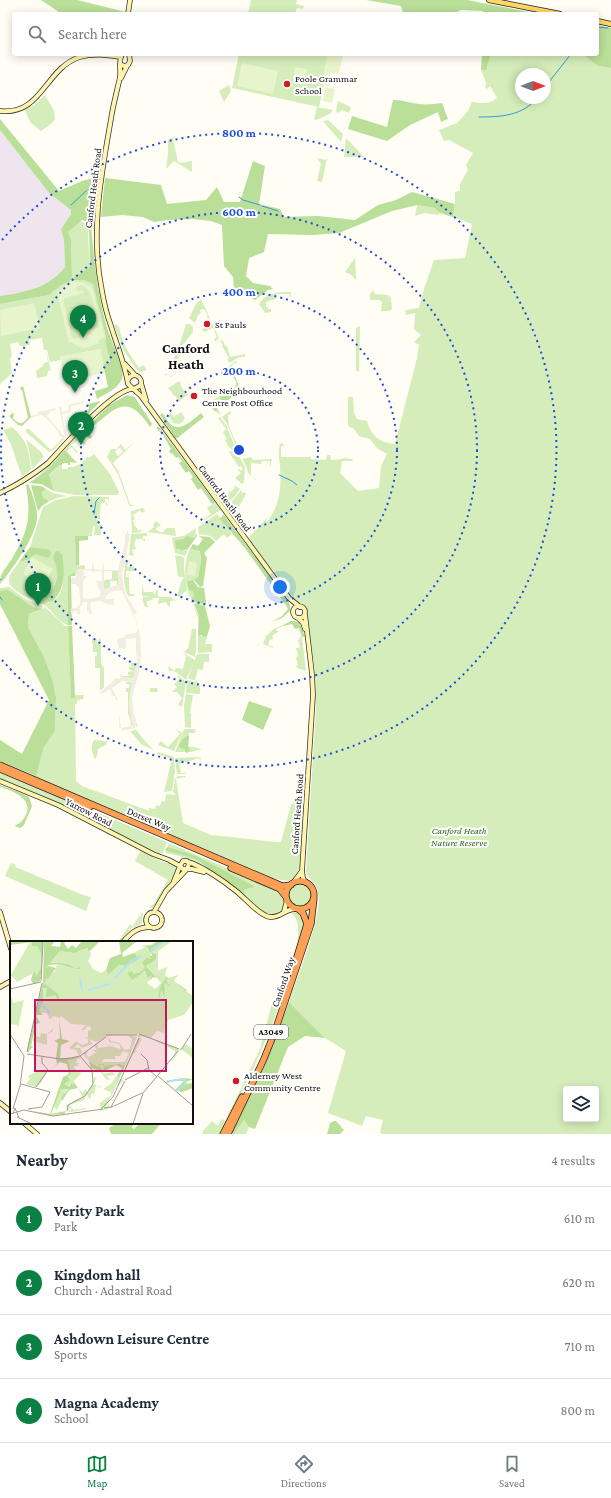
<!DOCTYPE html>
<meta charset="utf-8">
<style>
:root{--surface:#fff;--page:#f2f2f3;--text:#1f2937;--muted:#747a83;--line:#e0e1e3;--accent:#0b8043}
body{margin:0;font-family:"Crimson Pro",serif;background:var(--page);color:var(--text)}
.controls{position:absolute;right:12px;bottom:12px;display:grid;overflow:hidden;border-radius:4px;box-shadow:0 2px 10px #0003}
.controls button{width:36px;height:36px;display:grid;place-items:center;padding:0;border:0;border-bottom:1px solid var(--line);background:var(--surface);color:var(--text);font:20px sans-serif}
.compass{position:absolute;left:515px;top:68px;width:36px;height:36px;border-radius:50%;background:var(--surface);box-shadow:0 2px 10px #0003;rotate:90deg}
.you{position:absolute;left:280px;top:587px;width:14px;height:14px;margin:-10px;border:3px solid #fff;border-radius:50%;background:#1a73e8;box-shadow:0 0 0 6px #1a73e833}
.badge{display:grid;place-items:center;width:26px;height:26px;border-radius:50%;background:var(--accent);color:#fff;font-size:13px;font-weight:700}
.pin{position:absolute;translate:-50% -33px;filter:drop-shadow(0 1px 2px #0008)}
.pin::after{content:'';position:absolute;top:21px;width:14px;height:12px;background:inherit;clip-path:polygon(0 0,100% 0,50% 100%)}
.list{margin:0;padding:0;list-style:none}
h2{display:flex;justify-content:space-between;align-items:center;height:52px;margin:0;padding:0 16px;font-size:17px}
h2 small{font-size:13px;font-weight:400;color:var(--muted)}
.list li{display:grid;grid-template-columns:26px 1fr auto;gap:12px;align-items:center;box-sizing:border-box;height:64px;padding:0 16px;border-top:1px solid var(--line)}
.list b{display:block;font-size:15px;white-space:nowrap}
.list p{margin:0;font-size:13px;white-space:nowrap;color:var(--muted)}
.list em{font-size:13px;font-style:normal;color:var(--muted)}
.icon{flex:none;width:22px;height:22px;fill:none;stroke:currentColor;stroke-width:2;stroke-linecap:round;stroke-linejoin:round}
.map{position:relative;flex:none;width:611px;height:1134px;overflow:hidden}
.search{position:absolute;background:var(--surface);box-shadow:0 2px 10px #0003;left:12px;right:12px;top:12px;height:44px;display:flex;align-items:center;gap:10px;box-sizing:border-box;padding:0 14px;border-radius:4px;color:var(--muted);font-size:15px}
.sheet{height:308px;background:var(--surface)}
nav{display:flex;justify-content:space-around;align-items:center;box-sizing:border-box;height:56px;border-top:1px solid var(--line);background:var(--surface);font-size:11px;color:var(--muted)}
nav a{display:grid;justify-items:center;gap:2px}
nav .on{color:var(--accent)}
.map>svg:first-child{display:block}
.industrial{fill:#eee5ef}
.green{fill:#d5edba;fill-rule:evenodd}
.forest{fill:#b9df98}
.pitch{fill:#e7f4cc;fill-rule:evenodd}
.plaza{fill:#f1ede0;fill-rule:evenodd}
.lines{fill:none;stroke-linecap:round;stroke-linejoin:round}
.stream{stroke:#3799d6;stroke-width:1}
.secondary-casing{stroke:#323232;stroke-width:5.5}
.primary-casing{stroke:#212121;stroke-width:6}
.highway-casing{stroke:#212121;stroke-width:7}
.secondary{stroke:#fff5af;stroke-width:4}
.primary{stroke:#ffd764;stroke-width:4.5}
.highway{stroke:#fd9f54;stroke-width:5.5}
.ring{fill:none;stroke:#1d4ed8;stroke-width:2;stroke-dasharray:2 4}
.poi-dot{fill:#cb1e29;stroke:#fff;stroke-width:1.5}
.labels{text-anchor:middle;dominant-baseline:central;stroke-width:4;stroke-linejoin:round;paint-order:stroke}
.shield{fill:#fff;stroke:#585858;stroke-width:1}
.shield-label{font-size:9px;font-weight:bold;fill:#101010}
.poi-label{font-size:10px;fill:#101010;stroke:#fff;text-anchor:start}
.street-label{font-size:10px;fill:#101010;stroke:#fff}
.park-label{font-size:10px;font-style:italic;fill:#2d6e1b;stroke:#fff}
.district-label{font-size:14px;font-weight:bold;fill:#101010;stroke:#fff}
.inset-river{fill:none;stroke:#b5e1fa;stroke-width:2}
.inset-road{fill:none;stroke:#9f9e99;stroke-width:1}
.view{fill:#c2185b;fill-opacity:0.15;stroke:#c2185b;stroke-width:2}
.inset-edge{fill:none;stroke:#101010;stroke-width:2}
.centre{fill:#1d4ed8;stroke:#fff;stroke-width:2}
.ring-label{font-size:12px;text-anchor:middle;font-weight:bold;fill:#1d4ed8;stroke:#fff;stroke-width:4;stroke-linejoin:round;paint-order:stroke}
</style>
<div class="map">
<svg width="611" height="1134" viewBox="0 0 611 1134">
<rect width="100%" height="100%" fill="#fffdf4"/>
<path class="industrial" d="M 0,130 L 49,193 L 71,210 L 71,214 L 61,229 L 64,240 L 65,267 L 60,274 L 52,280 L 29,291 L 0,296 Z"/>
<path class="green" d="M 251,0 L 297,0 L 296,4 L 304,6 L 303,9 L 297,8 L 295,14 L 248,14 Z
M 239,54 L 328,54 L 322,84 L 324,85 L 319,107 L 232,88 Z
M 491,54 L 582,54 L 598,66 L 611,68 L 611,1134 L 383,1134 L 380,1133 L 383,1120 L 366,1116 L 362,1126 L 328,1113 L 346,1051 L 325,1038 L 289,1002 C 297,977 323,916 318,892 C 317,883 308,880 306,871 L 316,708 L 315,671 L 306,610 L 287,593 L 273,573 L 274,571 L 273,569 L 269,569 L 250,541 L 249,537 L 268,517 L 266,521 L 267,522 C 281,503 281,488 280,466 C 279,458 278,452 280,444 L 282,443 L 284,446 L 281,446 L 281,457 L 311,457 L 311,459 L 326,460 L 327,455 L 330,455 L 331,460 L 342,459 L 342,458 L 353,459 L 352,461 L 342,461 L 340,473 L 358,491 L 379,488 L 381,466 L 387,454 L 378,449 L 370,439 L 359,436 L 354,429 L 348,426 L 348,397 L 353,397 L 354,413 L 357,419 L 367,421 C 371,436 380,443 395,444 L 417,358 L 419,345 L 414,342 L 421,335 L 414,329 L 415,313 L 406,315 L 405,310 L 419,308 L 424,289 L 434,260 L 465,258 L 472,224 L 453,217 L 455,204 L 455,192 L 460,191 L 460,184 L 468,170 L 466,165 L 473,153 L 449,140 L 444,141 L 439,130 L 457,123 L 468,111 L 472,102 C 482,103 489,105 497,98 L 490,86 L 487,89 L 485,87 L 486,83 L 481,70 L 486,69 ZM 521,74 L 545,74 L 545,98 L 521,98 ZM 566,1089 L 596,1089 L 596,1119 L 566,1119 Z
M 229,85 L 231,91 L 224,102 L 219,91 Z
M 45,95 L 54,111 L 55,119 L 52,123 L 41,131 L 30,122 L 25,110 L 34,105 Z
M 338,101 L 351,107 L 349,113 L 342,110 L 338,113 L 336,111 Z
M 317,107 L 333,110 L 330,114 L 316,120 L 314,119 Z
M 328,120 L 343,134 L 341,142 L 323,121 Z
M 176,136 L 173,139 L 178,162 L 181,163 L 192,161 L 192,172 L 174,161 L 166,169 L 168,154 L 168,140 Z
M 346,138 L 364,157 L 344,157 Z
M 317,158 L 325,160 L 327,158 L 322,182 L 317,181 L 321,164 Z
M 417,205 L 435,208 L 440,213 L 438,215 L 424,213 L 415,216 Z
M 80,221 L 89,225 L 88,239 L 90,267 L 75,280 L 84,280 L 93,284 L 106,337 L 105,341 L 110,362 L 103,364 L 100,349 L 60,357 L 61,360 L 50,362 L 47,350 L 44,350 L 42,338 L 29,340 L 30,345 L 20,346 L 18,342 L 10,344 L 12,355 L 10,359 L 12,373 L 0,384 L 0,304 L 49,295 L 60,286 L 70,281 L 72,277 L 71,239 L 68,232 Z
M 355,258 L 356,280 L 350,274 L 345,272 Z
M 373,290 L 375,294 L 388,295 L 391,298 L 392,309 L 390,311 L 381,311 L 382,302 L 380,300 L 370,300 L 370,294 Z
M 285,292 L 291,292 L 290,298 L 289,294 L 276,294 L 276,299 C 275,299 267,301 266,303 L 266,307 L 268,307 L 268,309 L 271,309 L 271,312 L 265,313 L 259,304 C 264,295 275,292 285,292 Z
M 201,299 L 219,338 L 215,342 L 214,339 L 217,337 L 213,328 L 204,332 L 201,328 L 202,329 L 205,328 L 204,325 L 208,329 L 212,322 L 209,318 L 206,317 L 208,316 L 204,309 L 200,310 L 201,313 L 198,315 L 195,323 L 189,318 L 196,304 Z
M 117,324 L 117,326 L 119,326 C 121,342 130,355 139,368 L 143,365 L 147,370 L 140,372 L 136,369 L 123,349 L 114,325 Z
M 186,324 L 190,324 L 193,327 L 193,332 L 182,346 L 179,358 L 174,362 L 174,357 L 177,353 Z
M 360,326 L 359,372 L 356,371 L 356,328 Z
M 221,340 L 223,341 L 225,346 L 227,346 L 230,357 L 245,354 L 245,357 L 239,357 L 230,363 L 227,360 L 229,358 L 222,346 L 223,345 L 221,341 L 216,343 Z
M 46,351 L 51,370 L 48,371 L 47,376 L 37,378 L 36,371 L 43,366 L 44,363 L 48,362 Z
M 235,361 L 238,362 L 232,364 L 236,371 L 233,373 L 239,386 L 237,393 L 217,408 L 221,415 L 213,410 L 209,403 L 230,389 L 235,387 L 236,381 L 227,368 Z
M 179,381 L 181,383 L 180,384 L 186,394 L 189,394 L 179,401 L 174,395 L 172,396 L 173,394 L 169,389 L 167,389 Z
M 230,411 L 231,414 L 228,415 L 229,427 L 237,445 L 239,445 L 241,458 L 227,424 L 222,417 Z
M 181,412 L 185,418 L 183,422 L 179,424 L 173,423 L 168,415 L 171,413 L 174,417 Z
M 220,417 L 228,428 L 226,430 L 228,430 L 240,458 L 245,467 L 244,482 L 242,484 L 235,478 L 241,473 L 238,470 L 240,469 L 241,471 L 243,469 L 241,466 L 239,467 L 229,452 L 232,451 L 230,447 L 229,448 L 225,440 L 227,439 L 223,432 L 226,429 L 218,418 Z
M 12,427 C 27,441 29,449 31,469 L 22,477 L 11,444 L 3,430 Z
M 26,429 L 29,429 L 51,450 L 63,438 L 64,439 L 52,451 L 49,452 L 26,432 Z
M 77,437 L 79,437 L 86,443 L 84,445 L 78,440 L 71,445 L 78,452 L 77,453 L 71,447 L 67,451 L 74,458 L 65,450 L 46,471 L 35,479 Z
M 26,439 L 42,453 L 43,456 L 42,459 L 32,469 L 29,449 Z
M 135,442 L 113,463 L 119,472 L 119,473 L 130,504 L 134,506 L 131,506 L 129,505 L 118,474 L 107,457 L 111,449 L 115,449 L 117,450 L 115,452 L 118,456 L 123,451 L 120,448 L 118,449 L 117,448 L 121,444 L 125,450 Z
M 94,454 L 110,474 L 119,492 L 118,495 L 75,495 L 54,491 L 49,476 L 59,465 L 62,465 L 62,469 L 68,469 L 68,467 L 75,467 L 75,466 L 81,464 L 88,456 L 89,458 Z
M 251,457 L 253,460 L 272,459 L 270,468 L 270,461 L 262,461 L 261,464 L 251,463 L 251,477 L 256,479 L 256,480 C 246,475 248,467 242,459 Z
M 234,485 L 240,489 L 235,496 L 224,507 L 215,494 L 217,493 L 222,500 L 229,494 L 228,492 L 230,491 L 231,492 L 235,488 Z
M 46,489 L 53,493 L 67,496 L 57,498 L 48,502 L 48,500 L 43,498 L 42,491 Z
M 241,490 L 242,492 L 241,494 L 244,492 L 246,494 L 240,505 L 233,511 L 235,514 L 232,517 L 226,509 Z
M 74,496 L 109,497 L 109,502 L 108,499 L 105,499 L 105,503 L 107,503 L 108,506 L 105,503 L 101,503 L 100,514 L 96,514 L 100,515 L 100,519 L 97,519 L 97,520 L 100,521 L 100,524 L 95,525 L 101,525 L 101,535 L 94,535 L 95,526 L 93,526 L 92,536 L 75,537 L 76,566 L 85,565 L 85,569 L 77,569 L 76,578 L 75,572 L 68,576 L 68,625 C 58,623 53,610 44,605 C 35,600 11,593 9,581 C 8,575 16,567 19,562 L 27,560 L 36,554 L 49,557 L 48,549 L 30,547 L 43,507 L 56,500 ZM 63,559 C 64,572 66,593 53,601 C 50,603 45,603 41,603 L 42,596 C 57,591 60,575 55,561 Z
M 215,502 L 221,510 L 203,521 L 204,519 L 211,514 L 207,508 Z
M 143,508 L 145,511 L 142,513 L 140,510 L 133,515 L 135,519 L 133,520 L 135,526 L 139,531 L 141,529 L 141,532 L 132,533 L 131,511 Z
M 217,514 L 234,537 L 232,534 L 227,538 L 224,534 L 216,541 L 211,536 L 199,534 L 198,527 Z
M 156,521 L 161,525 L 155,529 L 162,533 L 167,528 L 175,528 L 176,536 L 147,532 L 147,530 L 148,532 L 154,527 L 153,525 Z
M 196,528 L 195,534 L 197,534 L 197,536 L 194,538 L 192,537 L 175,540 L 177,544 L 176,548 L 184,551 L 188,549 L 185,556 L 175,553 L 172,538 L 184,536 Z
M 147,533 L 147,538 L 147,536 L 143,536 L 143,539 L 145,539 L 145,542 L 142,539 L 136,539 L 134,543 L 136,549 L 132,550 L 134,556 L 129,555 L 131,534 Z
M 190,549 L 200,551 L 201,561 L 198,577 L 193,581 L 194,595 L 192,598 L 193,603 C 185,588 182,565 190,549 Z
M 175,555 L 181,556 L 184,558 L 184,568 L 187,590 L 179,597 L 177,596 L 181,582 L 184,577 L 178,577 Z
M 129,559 L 127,567 L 130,567 L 130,564 L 131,567 L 133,567 L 134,563 L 134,571 L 126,571 L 126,577 L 129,577 L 129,587 L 131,587 L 129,588 L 130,594 L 134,594 L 134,596 L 128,596 C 123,583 123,574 126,561 Z
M 112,571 L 118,571 L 119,580 L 120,571 L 120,584 L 115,586 L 117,585 L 117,581 L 113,581 L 112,583 L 112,581 L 110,581 L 110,587 L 105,590 C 103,587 103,582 105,580 L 112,579 Z
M 142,585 L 144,592 L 153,592 L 155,595 L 156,590 L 158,590 L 158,596 L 159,597 L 172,597 L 172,599 L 179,600 L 170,601 L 170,606 L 168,606 L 166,602 L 158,604 L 159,598 L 153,598 L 152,600 L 147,601 L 147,606 L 150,607 L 145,607 L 143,602 L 143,597 L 152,597 L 142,596 Z
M 9,587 L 25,599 L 43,606 L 42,609 L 45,607 L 65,626 L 68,626 L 71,697 L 75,697 L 75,695 L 84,695 L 83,699 L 75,699 L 80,699 L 79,702 L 79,700 L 77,701 L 77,704 L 75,704 L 76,781 L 82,786 L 149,811 L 149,808 L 155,809 L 156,805 L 160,806 L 162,801 L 165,802 L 166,794 L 176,795 L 173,792 L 175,779 L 178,776 L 185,776 L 186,777 L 184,778 L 183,777 L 176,779 L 183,823 L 211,835 L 276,842 L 281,842 L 291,805 L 304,793 L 300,868 L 292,879 L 287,881 L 272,878 L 35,778 L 44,747 L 55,731 L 56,697 L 53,682 L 44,657 L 28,627 L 29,614 L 41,610 L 33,607 L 10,591 L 0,591 L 0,588 Z
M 193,604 L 199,616 L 198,634 L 200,636 L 207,636 L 205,644 L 212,644 L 212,652 L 198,653 L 198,618 Z
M 192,629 L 196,629 L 196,651 L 195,657 L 184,652 L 188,648 Z
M 276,629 L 278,632 L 272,636 L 273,638 L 272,640 L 270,639 L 268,645 L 273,647 L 273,648 L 263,644 L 266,636 L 273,630 L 274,631 Z
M 299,637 L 302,637 L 306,671 L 297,668 L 296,666 L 298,665 L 296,658 L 298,655 L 297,650 L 295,649 L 300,647 L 298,640 L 300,639 Z
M 99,638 L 101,639 L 101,663 L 104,668 L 104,687 L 100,691 L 100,668 L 95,668 L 95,656 L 97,656 L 97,652 L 93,652 L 93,644 L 92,643 L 92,639 L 97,639 L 97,643 L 99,643 Z
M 134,638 L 136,638 C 138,653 138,662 134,677 L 132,678 L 121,677 L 121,676 L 131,676 L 128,675 L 128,672 L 134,671 L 130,670 L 129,667 L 136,667 L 131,666 L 131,663 L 137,663 L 136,638 Z
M 182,652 L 195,660 L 186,680 L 176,672 L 168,670 L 169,666 L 174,671 L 176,668 L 183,669 L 186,656 Z
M 197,654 L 209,654 L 209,662 L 204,662 L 203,670 L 198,669 L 195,680 L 193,680 L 188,678 Z
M 178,675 L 186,682 L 182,707 L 178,705 L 182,698 L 177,692 L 150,692 L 150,688 L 157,688 L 158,692 L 172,692 L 177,687 L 174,684 L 180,679 L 177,676 Z
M 187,680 L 194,682 L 197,680 L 196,685 L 200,685 L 200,694 L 186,693 Z
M 126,681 L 132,683 C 129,698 128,710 133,724 L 131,727 L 131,722 L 128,713 L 128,692 L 126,692 L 126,688 L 129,688 L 129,684 L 126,684 Z
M 186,694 L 193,695 L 190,713 L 191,713 L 191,728 L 185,727 L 184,706 Z
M 175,729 L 182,733 L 174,751 L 158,745 L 161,741 L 168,747 L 180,734 Z
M 184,729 L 195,729 L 195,731 L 197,731 L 194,733 L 189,733 L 188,746 L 202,749 L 191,752 L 175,752 Z
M 136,730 L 144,740 L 154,750 L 142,745 L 130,731 Z
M 94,740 L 106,741 L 107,744 L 98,749 L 97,756 L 95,759 C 92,754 90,746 94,740 Z
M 158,752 L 174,757 L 175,772 L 172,791 L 164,792 L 172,759 L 157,754 Z
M 200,757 L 201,762 L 199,758 L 179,764 L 181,773 L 185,773 L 185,770 L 186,774 L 177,774 L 175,758 Z
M 0,771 L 167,842 L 163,853 L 159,854 L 153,851 L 153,852 L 54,801 L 0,779 Z
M 169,843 L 276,889 C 283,894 285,900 284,909 C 280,913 273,917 267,915 C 260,912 252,903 245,897 C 231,885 197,860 180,857 L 180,856 L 165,853 Z
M 142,851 L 163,862 L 171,863 L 176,866 L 177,868 L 176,873 L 153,908 L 149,908 L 154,903 L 168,880 L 135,861 L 139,853 Z
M 11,863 L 16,865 L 15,867 L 83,895 L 91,897 L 86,911 L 5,876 Z
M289 895a11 11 0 1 1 22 0a11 11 0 1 1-22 0Z
M 294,911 L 301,915 L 305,924 L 292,967 C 295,954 306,919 289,912 Z
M 143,912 L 142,923 L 132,929 L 137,921 L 120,942 L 118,942 L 130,924 L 132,926 Z
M 284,991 C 268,1041 245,1087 222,1134 L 203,1134 L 202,1132 L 212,1121 L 218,1126 L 222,1119 L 225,1121 L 260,1049 L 272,1003 Z
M 244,1120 L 249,1127 L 246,1134 L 231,1134 L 234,1134 Z"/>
<path class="forest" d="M 41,0 L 77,0 L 126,12 L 126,14 L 62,14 Z
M 366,0 L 467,0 L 539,14 L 483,14 L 483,11 L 461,10 L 452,14 L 403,14 L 401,6 Z
M 597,25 L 611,28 L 611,68 L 598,66 L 582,54 L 597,54 Z
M 482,54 L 491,54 L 486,70 L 481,70 Z
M 393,100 C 404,100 409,103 419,104 C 427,105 434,104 442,103 L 448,119 L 441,122 L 438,112 L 410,125 L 387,141 L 348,129 L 352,116 L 387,127 Z
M 0,119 L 59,191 L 82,181 L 97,177 L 91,223 L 82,220 L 68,232 L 71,239 L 72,278 L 70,281 L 60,286 L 49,295 L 0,304 L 0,296 C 25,292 49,288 65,267 L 64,240 L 61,229 L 71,214 L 71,210 L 49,193 L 0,130 Z
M 253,161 L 265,166 L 259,204 L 280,209 L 284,217 L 318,216 L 355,220 L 378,205 L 396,200 L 412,192 L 455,204 L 453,217 L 440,213 L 435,208 L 417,205 L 392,211 L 339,233 L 313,235 L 268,234 L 264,252 L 249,258 L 246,276 L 253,283 L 270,286 L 273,289 L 268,290 L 255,300 L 234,289 L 233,277 L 224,266 L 222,225 L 211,221 L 193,219 L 168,220 L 154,222 L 143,217 L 122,215 L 101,217 L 105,178 L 161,185 L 167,204 L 206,200 L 217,187 L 224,202 L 240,202 Z
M 89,225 L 91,225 C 94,259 97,291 106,324 C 110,340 119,354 123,370 L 122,371 C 126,385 107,393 97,399 L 95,391 L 108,387 L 103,364 L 110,362 L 105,341 L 106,337 L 93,284 L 84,280 L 74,280 L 73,278 L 90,267 Z
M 231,368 L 239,386 L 237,393 L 217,408 L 217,410 L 214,411 L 213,404 L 217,403 L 222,396 L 224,397 L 226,393 L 231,392 L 236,387 L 237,383 L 229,369 Z
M 23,386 L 31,417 L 22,426 L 18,425 L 9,416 L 13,413 L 14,414 L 13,418 C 19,425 23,425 28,417 L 22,390 L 21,390 L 20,388 Z
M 127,395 L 135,397 C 140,407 147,414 152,424 L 150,427 C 125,389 113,412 87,431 L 92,437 L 90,439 L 84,432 L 85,430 L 109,405 Z
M 100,401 L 100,402 L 78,424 L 74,421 L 75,411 L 77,413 L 89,409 L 88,404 Z
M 163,413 C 165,417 169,424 173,426 C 182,431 195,418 201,413 L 204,417 L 176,439 L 160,415 Z
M 157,427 L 159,427 L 215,502 L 212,504 L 201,488 L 198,490 L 191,479 L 193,477 L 189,471 L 186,473 L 179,463 L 182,461 L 178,457 L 176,458 L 172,453 L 171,454 L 169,451 L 171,449 C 167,442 164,435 157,429 Z
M 65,450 L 77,463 L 70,462 L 70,465 L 68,465 L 68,463 L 62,463 L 62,465 L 59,465 L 49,475 L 54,491 L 41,484 L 29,483 L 46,471 Z
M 28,484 C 32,492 36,504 37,514 C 39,533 12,570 0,584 C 0,571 7,568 13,557 C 29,529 31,517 26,485 Z
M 31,485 L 41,486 L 46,489 L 42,492 L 43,498 L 48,500 L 48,502 L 42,506 L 38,511 Z
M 223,514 L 287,599 L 290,605 L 290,611 L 282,618 L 272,622 L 282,616 L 288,609 L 287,607 L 245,548 L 219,518 L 222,517 Z
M 75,536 L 88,536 L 88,540 L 79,541 L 79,565 L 76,566 Z
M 187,536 L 194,538 L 197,536 L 188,549 L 181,551 L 180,549 L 176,549 L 175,540 L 183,539 Z
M 199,536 L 210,537 L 215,542 L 204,553 L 207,558 L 203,586 L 200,587 L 194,580 L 198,577 L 201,561 L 200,551 L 190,549 L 193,544 L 198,546 L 203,539 Z
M 30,547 L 48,549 L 51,552 L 50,556 L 48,558 L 36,554 L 27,560 L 19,562 Z
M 58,551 L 62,554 C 65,570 66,588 53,601 L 41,604 L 38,601 L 39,597 C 42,595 45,596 48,594 C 58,586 60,570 53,559 L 55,552 Z
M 75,572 L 75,576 L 71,576 L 72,625 L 68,625 L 68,576 Z
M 193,580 L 198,587 L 204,588 L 206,602 L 205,605 L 195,602 L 193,603 L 192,598 L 194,595 L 193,591 L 189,590 L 187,582 Z
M 6,590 L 10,591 L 33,607 L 42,609 L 29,614 L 28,627 L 44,657 L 53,682 L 56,697 L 55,731 L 44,747 L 36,776 L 0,761 L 0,740 L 22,754 L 49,700 L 0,604 L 0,591 Z
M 195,603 L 205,606 L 210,626 L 207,636 L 204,637 L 202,635 L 199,636 L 198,634 L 199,616 L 194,604 Z
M 291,621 C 301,620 302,628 305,637 L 302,637 L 299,628 L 295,629 L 292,624 L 282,626 L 273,631 L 273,630 Z
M 68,626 L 72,626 L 75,698 L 71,698 Z
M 249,701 L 272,709 L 263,730 L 242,720 Z
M 187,736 L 189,736 L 188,747 L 190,750 L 187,753 L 185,751 L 185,749 L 180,748 L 179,745 L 183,739 Z
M 0,785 L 21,793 L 29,797 L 32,806 L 24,825 L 20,828 L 15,826 C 17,824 21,823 22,821 C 38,801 16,792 0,787 Z
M 167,847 L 194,855 L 254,886 L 253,888 L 252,887 L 244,890 L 244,893 L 207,868 C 198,856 179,855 165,850 Z
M 289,1002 L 325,1038 L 305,1036 L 288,1047 L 255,1129 L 249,1127 L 244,1120 L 234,1134 L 232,1133 L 271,1050 Z
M 334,1121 L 336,1121 L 344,1130 L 340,1134 L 327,1134 L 330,1123 Z
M 125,1123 L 134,1123 L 132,1127 L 134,1129 L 140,1123 L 161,1123 L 152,1134 L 111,1134 L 109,1128 L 115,1124 L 124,1125 Z"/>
<path class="pitch" d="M 328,54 L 343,54 L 339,74 L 331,73 L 328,86 L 322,85 Z
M 242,63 L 278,71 L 273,94 L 237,86 Z
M 295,67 L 307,69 L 305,78 L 294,75 Z
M 325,87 L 335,89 L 332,103 L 323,101 Z
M 73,281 L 83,282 L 92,287 L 105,337 L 101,339 L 98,342 L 99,344 C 89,344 86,355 72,342 L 69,343 L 57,292 C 62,290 68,283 73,281 ZM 81,285 C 93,287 96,316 99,327 L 90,331 L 92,334 L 73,339 L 71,334 L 63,299 L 84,293 L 83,290 L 79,291 L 76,289 L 76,287 Z
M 34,303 L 40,328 L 1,336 L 0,310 Z
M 100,349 L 105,373 L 65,381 L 60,357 Z
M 32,557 L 53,569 L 43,586 L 23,574 Z
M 189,561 L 197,563 L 195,576 L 187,575 Z"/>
<path class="plaza" d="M 174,362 L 193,390 L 175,365 L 172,368 L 177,372 L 175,374 L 171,377 L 168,375 L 164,376 L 166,373 L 171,376 L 175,374 L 175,372 L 171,370 L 169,372 L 165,368 L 169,368 L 168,366 Z
M 84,401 L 84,403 L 71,406 L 71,410 L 69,413 L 62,414 L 65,431 L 68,435 L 64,439 L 61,436 L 59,436 L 58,431 L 45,417 L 41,415 L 33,417 L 31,419 L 31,417 L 32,416 L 38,414 L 38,412 L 55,408 L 56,410 L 51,411 L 47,416 L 65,437 L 59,407 L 61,407 L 62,412 L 69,410 L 68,405 Z
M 127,530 L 128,530 L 128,533 L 130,534 L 129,540 L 126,556 L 127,556 L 122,573 L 123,583 L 126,595 L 137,613 L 134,614 L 140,635 L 141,655 L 139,672 L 132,697 L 133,711 L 138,727 L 136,727 L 135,725 L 135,728 L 121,731 L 122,729 L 119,727 L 119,714 L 121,728 L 131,726 L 133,724 L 130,714 L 129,704 L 132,683 L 122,681 L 112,688 L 118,700 L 116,700 L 115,696 L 111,696 L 112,694 L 110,690 L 108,690 L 102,694 L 101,692 L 114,680 L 114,678 L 115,679 L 120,678 L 121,674 L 122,674 L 122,677 L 133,678 L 138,657 L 136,638 L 126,639 L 126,649 L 119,648 L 117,641 L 118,639 L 125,637 L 125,635 L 136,633 L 138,630 L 135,619 L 122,591 L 119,590 L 110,592 L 105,597 L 106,599 L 114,599 L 114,605 L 107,604 L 101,601 L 90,602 L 92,614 L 89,614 L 89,611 L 87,611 L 87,602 L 83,602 L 83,605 L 80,606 L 80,614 L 77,614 L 77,611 L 73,611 L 73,614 L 71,614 L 71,608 L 77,608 L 77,606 L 80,605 L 80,600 L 79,587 L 77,586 L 76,584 L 71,584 L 71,578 L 76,578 L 77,569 L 92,569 L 92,564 L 94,564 L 94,569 L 102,570 L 103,564 L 101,564 L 104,564 L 104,570 L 118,570 L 125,542 L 125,534 L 122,532 L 127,534 ZM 84,570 L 93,571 L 93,573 L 95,571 L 102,571 L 102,581 L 94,581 L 97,582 L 97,586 L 101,592 L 99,597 L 89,599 L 83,598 L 83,581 L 87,576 L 84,576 ZM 104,571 L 118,571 L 118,585 L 104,589 Z"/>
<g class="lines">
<path class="stream" d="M 597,27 L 608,28
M 545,87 L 571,54
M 479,117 C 500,117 523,116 537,98
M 88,190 L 93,187
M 239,197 L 243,200 L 260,205
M 71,205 L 86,191
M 262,206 L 278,211
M 279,475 L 292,481 L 297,485
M 94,514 L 96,501 L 99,498
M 0,580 L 1,579
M 0,597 L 2,600"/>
<defs>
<path id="secondary" d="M 128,14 L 130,0
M 122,54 C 118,63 121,67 120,77 C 117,91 113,105 111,119 C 101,176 90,233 102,291 C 104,303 107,315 111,326 C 117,346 125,364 128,384 L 141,396 L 289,598 L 300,607
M 120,64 L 124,66 L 128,65 L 130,61 L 129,54
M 121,78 L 127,66
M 0,111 C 42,116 45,68 80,57 C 93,53 107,55 120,57
M 125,364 L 135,375
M 128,380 C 132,371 143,376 141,385 L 134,389
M 141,383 L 146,400
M 0,493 C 17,485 33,475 48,463 C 64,446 111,391 132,389
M293 612a6 6 0 1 1 12 0a6 6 0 1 1-12 0Z
M 305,614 L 312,674 L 313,695 L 302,871 L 303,878 L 306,883
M 298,618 L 303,623 L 305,629
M 0,781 L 58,805 L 153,854 L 169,860 L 180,866
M 188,862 C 202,866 225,882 236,891 C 245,898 260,916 270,917 C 281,918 286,908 296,909
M 187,869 L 189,864 L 187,861 L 183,861 L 180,866 L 183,869 L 192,869 L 204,872
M 174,881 L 180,866
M 293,883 L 302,871
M146 920a8 8 0 1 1 16 0a8 8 0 1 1-16 0Z
M 0,912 L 11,949
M 154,912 L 166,891 L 186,870
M 284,912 L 287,900
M 123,942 C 131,933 136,928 149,927
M 0,987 L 11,981
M 0,1103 L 11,1112
M 24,1123 L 37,1134"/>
<path id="primary" d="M 489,0 L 560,14
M 597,21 L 611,24"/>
<path id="highway" d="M 0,765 L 280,885 L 283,886 L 291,885
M 0,769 L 90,807
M 231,868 L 280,889 L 286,897
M286 895a14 14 0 1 1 28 0a14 14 0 1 1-28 0Z
M 295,963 L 307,924 L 303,913 L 298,909
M 223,1134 L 242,1097
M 228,1134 L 263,1061 L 274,1034 L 311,924 L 314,898"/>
</defs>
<use href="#secondary" class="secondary-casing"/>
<use href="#primary" class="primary-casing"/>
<use href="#highway" class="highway-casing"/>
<use href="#secondary" class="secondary"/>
<use href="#primary" class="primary"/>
<use href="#highway" class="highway"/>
</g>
<g class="ring">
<circle cx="239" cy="450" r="79"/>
<circle cx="239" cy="450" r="158"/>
<circle cx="239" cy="450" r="238"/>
<path d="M2 240A317 317 0 1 1 2 660"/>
</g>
<g class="poi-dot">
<circle cx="287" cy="84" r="4"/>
<circle cx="207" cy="324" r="4"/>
<circle cx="194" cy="396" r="4"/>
<circle cx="236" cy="1081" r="4"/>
</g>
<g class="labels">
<rect class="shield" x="254" y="1025" width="34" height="14" rx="3"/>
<g class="shield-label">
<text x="271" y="1032">A3049</text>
</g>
<g class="poi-label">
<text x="295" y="78">Poole Grammar<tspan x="295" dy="12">School</tspan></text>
<text x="215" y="324">St Pauls</text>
<text x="202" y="390">The Neighbourhood<tspan x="202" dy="12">Centre Post Office</tspan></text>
<text x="244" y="1075">Alderney West<tspan x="244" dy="12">Community Centre</tspan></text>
</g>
<g class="street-label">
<text transform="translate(93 188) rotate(-83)">Canford Heath Road</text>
<text transform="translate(225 498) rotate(53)">Canford Heath Road</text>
<text transform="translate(89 812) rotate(27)">Yarrow Road</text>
<text transform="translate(297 814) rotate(-86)">Canford Heath Road</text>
<text transform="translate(149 819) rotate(23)">Dorset Way</text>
<text transform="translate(283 982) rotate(-71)">Canford Way</text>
</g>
<g class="park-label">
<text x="459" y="830">Canford Heath<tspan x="459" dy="12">Nature Reserve</tspan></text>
</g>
<g class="district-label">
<text x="186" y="348">Canford<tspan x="186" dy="16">Heath</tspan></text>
</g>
</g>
<g transform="translate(10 941)">
<rect width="183" height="183" fill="#fffdf4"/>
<path d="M 152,0 L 162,0 L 148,10 L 148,30 L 157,26 L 155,34 L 158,37 L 168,34 L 163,41 L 183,55 L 183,61 L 174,74 L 158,79 L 154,92 L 147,90 L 141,97 L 170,108 L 176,103 L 183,108 L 183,117 L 171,108 L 169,110 L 170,108 L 163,119 L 165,110 L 139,96 L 130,95 L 131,99 L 124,112 L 126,109 L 130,112 L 127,110 L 123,113 L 111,138 L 114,139 L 107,146 L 129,97 L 127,95 L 130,93 L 99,94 L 103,94 L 95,96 L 87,101 L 79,98 L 84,105 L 87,102 L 88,107 L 100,105 L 111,108 L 109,103 L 99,101 L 98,96 L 101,100 L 109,102 L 115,109 L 120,108 L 122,98 L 117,94 L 127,96 L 115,126 L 106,123 L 95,126 L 93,133 L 102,131 L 105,134 L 96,135 L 100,138 L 97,139 L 92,133 L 89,124 L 88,126 L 80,124 L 78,117 L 75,118 L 77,115 L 74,116 L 74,111 L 78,111 L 76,114 L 79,116 L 87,111 L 82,110 L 87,108 L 82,103 L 72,107 L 68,103 L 64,107 L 70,107 L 72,111 L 69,115 L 66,109 L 59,107 L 66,100 L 72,104 L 78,102 L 78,98 L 74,96 L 78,97 L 78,89 L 80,90 L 81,86 L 78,85 L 74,89 L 71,89 L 76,84 L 61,83 L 51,75 L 50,77 L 43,75 L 40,79 L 37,72 L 29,72 L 35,38 L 45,30 L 47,23 L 40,22 L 50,10 L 64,12 L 79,7 L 81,14 L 78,20 L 83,28 L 91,32 L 96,29 L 98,34 L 109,24 L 116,25 L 130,18 L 124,12 L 127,10 L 136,6 L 140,12 ZM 143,12 L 146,13 L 146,18 L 136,24 L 151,42 L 145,48 L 137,42 L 141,36 L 138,37 L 136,31 L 129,33 L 122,39 L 117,32 L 122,30 L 120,24 L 124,33 L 130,31 L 135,27 L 132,21 L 137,16 L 141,18 L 139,14 ZM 113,110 L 119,112 L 115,121 L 91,121 L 94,118 L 105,118 L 105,115 L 110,115 ZM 20,1 L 33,1 L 31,38 L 24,38 L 23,32 L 7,41 L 1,34 ZM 0,51 L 3,62 L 14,59 L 8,87 L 7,84 L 0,83 ZM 43,88 L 43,90 L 37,93 L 37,104 L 23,100 L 24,95 L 30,96 L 31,92 L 37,93 ZM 67,117 L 66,122 L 70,122 L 67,123 L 69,125 L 64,125 L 65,128 L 71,132 L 63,141 L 64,145 L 62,141 L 57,147 L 47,169 L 43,165 L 51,148 L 57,146 L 53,144 L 60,137 L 58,135 L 59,124 L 51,120 ZM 28,130 L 37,131 L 31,142 L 27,146 L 16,143 L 20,138 L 18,135 ZM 106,135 L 110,137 L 96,166 L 100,164 L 98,168 L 104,166 L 99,168 L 90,170 L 90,162 L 101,154 L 101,151 L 93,148 L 102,142 ZM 84,136 L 86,137 L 84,143 L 89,145 L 91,146 L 91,147 L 86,144 L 84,153 L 81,153 L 81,157 L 79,158 L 77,153 L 74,159 L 59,164 L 64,169 L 75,167 L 77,168 L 61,171 L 61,168 L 58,166 L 61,171 L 59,171 L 56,165 L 67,158 L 71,158 L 72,154 L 67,146 L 73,152 L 75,148 L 78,152 L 81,144 L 84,144 L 83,142 Z" fill="#d5edba" fill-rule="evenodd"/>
<path d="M 0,0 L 33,0 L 30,40 L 23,43 L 21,39 L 23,32 L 25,31 L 26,36 L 31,27 L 31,12 L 27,5 L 22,5 L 22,1 L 0,4 ZM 34,0 L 45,0 L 41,5 L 50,6 L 51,0 L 56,0 L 54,2 L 58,8 L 62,4 L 66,7 L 72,0 L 90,0 L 81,9 L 78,10 L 78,7 L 64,12 L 50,10 L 40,22 L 50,22 L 60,24 L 65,28 L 71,26 L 70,28 L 66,28 L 50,23 L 38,24 L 35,28 L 38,25 L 46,27 L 34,42 L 48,53 L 49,57 L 47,59 L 46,54 L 36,56 L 37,47 L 33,47 L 33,61 L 29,70 L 33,74 L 26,74 L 30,82 L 26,83 L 21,105 L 23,106 L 19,110 L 20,113 L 17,110 L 33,41 ZM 109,0 L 127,0 L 112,12 L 113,16 L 124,12 L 130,18 L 116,25 L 109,24 L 98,34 L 96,29 L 100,17 L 111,13 ZM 147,0 L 153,1 L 140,12 L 137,6 L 131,5 L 142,4 ZM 142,12 L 146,13 L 146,18 L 136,25 L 147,37 L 143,36 L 139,40 L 141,35 L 138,37 L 135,30 L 122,39 L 117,32 L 122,30 L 119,24 L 124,33 L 130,31 L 135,27 L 132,21 L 137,16 L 141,18 L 139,14 L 142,15 ZM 157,36 L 177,49 L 176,50 L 158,37 L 156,41 L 162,46 L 154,42 L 155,57 L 151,48 L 150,57 L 148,55 L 151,44 ZM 49,77 L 52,98 L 60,100 L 51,104 L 50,118 L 46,117 L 48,102 L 44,100 L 50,97 ZM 69,116 L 74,121 L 70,117 L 58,119 L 61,132 L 58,135 L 60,139 L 54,143 L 59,146 L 62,141 L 64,146 L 63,140 L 68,147 L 59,149 L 52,160 L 51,157 L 58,148 L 51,148 L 41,173 L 56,170 L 54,173 L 41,174 L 34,173 L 23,170 L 40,173 L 53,136 L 59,133 L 57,123 L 50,121 L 38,131 L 47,123 L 46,118 ZM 79,121 L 88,126 L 89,123 L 94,123 L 95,125 L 91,123 L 89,125 L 93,130 L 95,125 L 108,123 L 115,125 L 109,137 L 107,135 L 112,127 L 106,124 L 93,131 L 81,127 ZM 173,137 L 183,138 L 176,141 L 177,143 L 183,142 L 183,147 L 172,151 L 165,149 L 174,140 L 155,140 Z" fill="#b9df98"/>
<path class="inset-river" d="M 140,10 L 154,0M 105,37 L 120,21 L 131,15M 70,38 L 72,50M 78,49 L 100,43M 29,62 L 38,69 L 39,74M 156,141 L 173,138 L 176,140M 167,150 L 176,142"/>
<path class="inset-road" d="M 31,40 L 33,0M 0,48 L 31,41M 0,93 L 14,115M 129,93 L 169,108M 96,94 L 127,94M 171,109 L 181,93M 17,111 L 32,42M 17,113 L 50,118 L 61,117 L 70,115 L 96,96M 131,113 L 137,119 L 139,129 L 147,136M 148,135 L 183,165M 115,139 L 138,127M 11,143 L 40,151 L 32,166 L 18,168M 26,146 L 38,129 L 32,122 L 32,116M 101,166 L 115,140M 92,167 L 103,156 L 129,97M 94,167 L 102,166 L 132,152M 3,168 L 10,145 L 14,115M 57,170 L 58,164 L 75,155 L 83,143 L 82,129 L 70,115M 0,173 L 14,169 L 43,175 L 93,168M 3,173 L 5,167 L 9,177M 7,176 L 22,183M 123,183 L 133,152 L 168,110"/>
<path class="view" d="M 25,59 L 156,59 L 156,130 L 25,130 Z"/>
<rect width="183" height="183" class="inset-edge"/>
</g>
<circle cx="239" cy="450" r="6" class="centre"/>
<g class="ring-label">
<text x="239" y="137">800 m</text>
<text x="239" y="216">600 m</text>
<text x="239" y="296">400 m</text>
<text x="239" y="375">200 m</text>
</g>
</svg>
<div class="controls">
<button><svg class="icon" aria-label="layers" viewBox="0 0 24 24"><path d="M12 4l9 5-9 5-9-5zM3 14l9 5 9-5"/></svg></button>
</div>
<svg class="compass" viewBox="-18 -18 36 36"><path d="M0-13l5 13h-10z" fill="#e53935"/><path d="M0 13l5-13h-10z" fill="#747a83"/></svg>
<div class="you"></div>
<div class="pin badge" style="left:38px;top:606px">1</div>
<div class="pin badge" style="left:81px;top:445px">2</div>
<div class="pin badge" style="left:75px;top:393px">3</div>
<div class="pin badge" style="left:83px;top:338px">4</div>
<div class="search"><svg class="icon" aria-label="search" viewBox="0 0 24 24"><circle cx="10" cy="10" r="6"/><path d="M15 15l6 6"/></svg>Search here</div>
</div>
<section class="sheet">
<h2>Nearby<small>4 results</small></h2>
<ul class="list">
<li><span class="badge">1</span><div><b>Verity Park</b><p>Park</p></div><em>610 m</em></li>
<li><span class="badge">2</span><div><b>Kingdom hall</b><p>Church · Adastral Road</p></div><em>620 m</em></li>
<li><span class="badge">3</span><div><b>Ashdown Leisure Centre</b><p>Sports</p></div><em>710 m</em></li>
<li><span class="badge">4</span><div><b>Magna Academy</b><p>School</p></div><em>800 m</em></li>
</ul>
</section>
<nav>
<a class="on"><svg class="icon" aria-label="map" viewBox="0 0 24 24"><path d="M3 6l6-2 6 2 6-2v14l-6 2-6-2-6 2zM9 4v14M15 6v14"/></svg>Map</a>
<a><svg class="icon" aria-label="directions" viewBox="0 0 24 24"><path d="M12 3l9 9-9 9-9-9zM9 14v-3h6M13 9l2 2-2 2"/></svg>Directions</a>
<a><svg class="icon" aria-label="saved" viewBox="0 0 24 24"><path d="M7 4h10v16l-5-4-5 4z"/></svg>Saved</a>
</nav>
